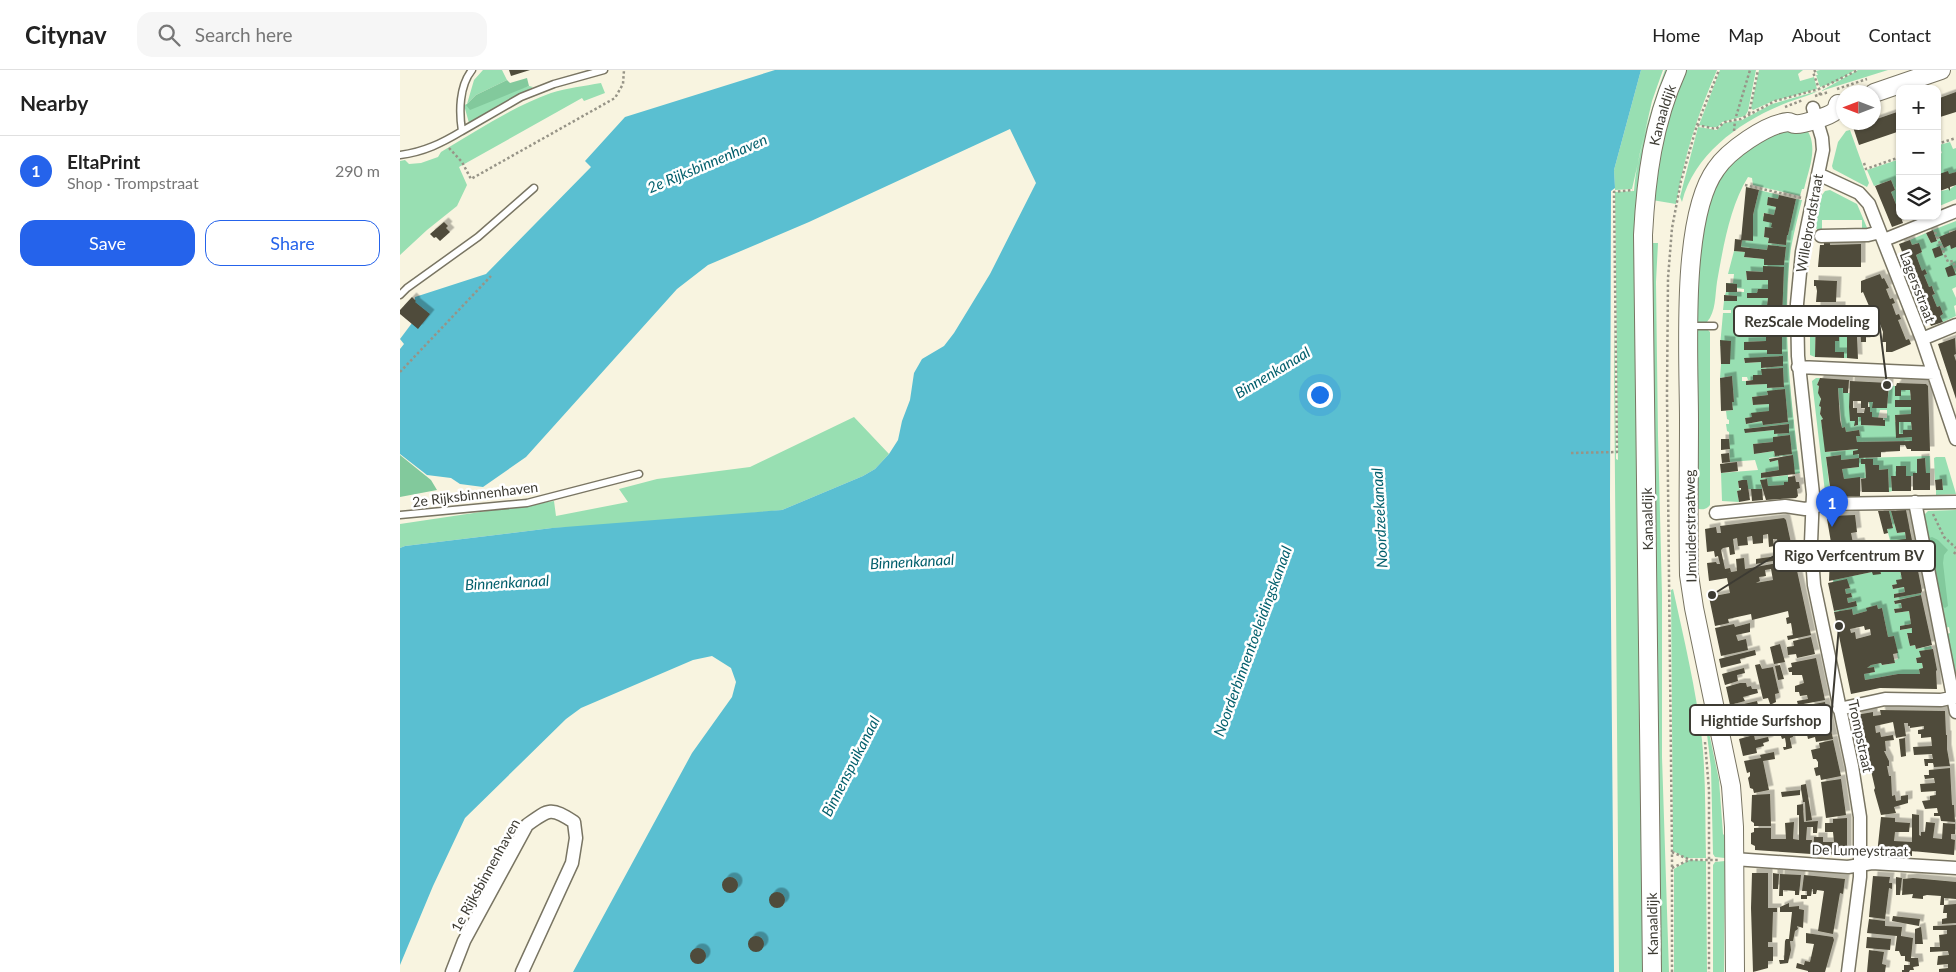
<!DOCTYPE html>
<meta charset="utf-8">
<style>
:root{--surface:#fff;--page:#f6f6f6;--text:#222;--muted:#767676;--line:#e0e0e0;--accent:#2563eb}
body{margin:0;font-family:Lato,sans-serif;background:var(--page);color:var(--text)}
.controls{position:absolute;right:15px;top:15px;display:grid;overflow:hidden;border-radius:10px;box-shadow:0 1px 4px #0004}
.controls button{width:45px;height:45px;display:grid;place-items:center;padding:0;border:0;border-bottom:1px solid var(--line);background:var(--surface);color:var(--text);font:25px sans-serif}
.compass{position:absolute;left:1436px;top:15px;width:45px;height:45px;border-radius:50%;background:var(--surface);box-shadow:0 1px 4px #0004;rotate:270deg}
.you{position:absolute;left:919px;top:324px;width:18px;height:18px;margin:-12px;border:4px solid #fff;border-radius:50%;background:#1a73e8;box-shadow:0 0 0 8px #1a73e833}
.badge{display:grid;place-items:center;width:32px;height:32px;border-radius:50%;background:var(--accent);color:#fff;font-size:16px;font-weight:700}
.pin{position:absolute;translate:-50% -41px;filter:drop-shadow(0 1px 2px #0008)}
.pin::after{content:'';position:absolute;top:26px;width:18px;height:15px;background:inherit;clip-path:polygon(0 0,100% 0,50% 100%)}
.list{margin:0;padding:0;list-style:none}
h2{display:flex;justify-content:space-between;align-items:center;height:65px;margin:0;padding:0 20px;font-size:21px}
h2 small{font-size:16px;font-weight:400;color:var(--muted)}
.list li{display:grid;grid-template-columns:32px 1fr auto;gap:15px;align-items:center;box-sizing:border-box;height:70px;padding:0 20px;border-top:1px solid var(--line)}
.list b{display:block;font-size:19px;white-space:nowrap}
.list p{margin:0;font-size:16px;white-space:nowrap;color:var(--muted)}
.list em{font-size:16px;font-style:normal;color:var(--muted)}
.actions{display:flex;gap:10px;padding:15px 20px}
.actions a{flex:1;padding:11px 0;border:1px solid var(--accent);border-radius:15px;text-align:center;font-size:18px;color:var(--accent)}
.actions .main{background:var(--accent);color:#fff}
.icon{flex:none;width:28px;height:28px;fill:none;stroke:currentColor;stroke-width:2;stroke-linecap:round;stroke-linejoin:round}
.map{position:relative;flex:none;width:1556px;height:902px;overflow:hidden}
header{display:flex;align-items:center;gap:30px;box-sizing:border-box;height:70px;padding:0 25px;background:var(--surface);border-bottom:1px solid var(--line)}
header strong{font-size:24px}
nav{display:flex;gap:28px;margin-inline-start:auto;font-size:18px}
.search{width:350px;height:45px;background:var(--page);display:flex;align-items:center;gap:12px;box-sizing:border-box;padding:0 18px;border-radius:15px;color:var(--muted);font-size:19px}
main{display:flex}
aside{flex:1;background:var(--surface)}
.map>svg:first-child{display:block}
.green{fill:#98dfb2;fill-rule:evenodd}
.forest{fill:#82c99c}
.water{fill:#5abfd1}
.building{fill:#4f4b3a;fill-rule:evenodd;filter:url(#shadow)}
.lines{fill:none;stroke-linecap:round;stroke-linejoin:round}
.lane-casing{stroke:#797563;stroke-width:9}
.street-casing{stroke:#797563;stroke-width:15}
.secondary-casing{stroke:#797563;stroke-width:20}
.path{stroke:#979487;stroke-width:2.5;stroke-dasharray:2.5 2.5;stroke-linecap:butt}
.lane{stroke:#fff;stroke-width:6}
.street{stroke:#fff;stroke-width:12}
.secondary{stroke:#fff;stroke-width:18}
.labels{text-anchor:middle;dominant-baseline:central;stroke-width:5;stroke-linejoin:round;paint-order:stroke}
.street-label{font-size:14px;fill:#3d3b33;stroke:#fff}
.water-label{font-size:15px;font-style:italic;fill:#035f6c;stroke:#fff}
.leader{fill:none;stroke:#3d3b33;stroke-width:2}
.callout-dot{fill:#3d3b33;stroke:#fff;stroke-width:2}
.callout{fill:#fff;stroke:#3d3b33;stroke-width:2}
.callout-label{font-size:15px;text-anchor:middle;font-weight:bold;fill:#3d3b33}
</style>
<header>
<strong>Citynav</strong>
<div class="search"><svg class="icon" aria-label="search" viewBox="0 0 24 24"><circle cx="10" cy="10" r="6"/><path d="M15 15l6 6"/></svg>Search here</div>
<nav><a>Home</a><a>Map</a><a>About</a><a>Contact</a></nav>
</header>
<main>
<aside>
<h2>Nearby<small></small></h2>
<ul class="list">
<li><span class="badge">1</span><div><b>EltaPrint</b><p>Shop · Trompstraat</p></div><em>290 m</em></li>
</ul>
<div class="actions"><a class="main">Save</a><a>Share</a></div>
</aside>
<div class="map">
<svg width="1556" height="902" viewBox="0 0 1556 902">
<defs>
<filter id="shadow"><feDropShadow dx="4.5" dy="-4.5" stdDeviation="0" flood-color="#0004"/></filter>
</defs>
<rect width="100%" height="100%" fill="#f8f4e0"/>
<path class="green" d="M 83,0 L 102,0 L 107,10 L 76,25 L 67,34 L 74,10 Z
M 1241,0 L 1263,0 L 1252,31 L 1232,119 L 1215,120 L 1214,100 Z
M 1265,0 L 1270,0 L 1252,50 L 1246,902 L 1219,902 L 1214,287 L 1214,240 L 1216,389 L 1218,390 L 1215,122 L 1234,121 C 1237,84 1252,35 1265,0 Z
M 1284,0 L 1317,0 C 1298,43 1284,87 1276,134 L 1252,130 L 1263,61 Z
M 1320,0 L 1356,0 L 1348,41 L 1345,46 L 1322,52 L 1318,57 L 1309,57 L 1299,55 Z
M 1359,0 L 1403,0 L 1398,4 L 1400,11 L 1414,7 L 1417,19 L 1373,31 L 1353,40 L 1351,38 Z
M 1420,0 L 1455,0 L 1435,12 L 1420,17 L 1416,5 L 1418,5 L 1416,1 Z
M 1458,0 L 1488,0 L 1421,21 Z
M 201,13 L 205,23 L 184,31 L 182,28 L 59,97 L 67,115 L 57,136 L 27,160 L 0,185 L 0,91 L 5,90 L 9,94 L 21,93 L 38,87 L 41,82 C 76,61 112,37 151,23 C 167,18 184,16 201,13 Z
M 129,16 L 133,17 L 69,53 L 64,35 Z
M 1418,21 C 1407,27 1391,30 1379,36 C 1337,54 1294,85 1282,132 L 1280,127 L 1298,57 L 1317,60 L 1324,53 L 1342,50 L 1372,34 Z
M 1404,56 C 1420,74 1409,98 1404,119 L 1402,119 L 1400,126 L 1353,115 L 1352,108 L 1348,107 C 1330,136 1323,178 1317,212 C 1315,225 1316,242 1307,252 L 1297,252 L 1295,223 L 1306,141 L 1318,108 L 1343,82 L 1374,64 Z
M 1450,60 L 1469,113 L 1467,117 L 1433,99 L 1432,96 L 1438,72 L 1446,61 Z
M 1550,72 L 1553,79 L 1556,78 L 1556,102 L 1537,109 L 1537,85 L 1542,83 L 1539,75 Z
M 1500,89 L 1500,136 L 1497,137 L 1491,122 L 1495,120 L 1491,110 L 1474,116 L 1467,100 Z
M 1556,115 L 1556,129 L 1537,137 L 1537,122 L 1550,119 Z
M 1359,120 L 1379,125 L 1378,129 L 1369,127 L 1367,135 L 1376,137 L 1374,145 L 1364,143 L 1363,146 L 1372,153 L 1373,159 L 1365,158 L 1364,167 L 1369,168 L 1368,173 L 1386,175 L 1387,165 L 1388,165 L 1396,129 L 1402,130 C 1398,146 1394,162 1391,178 C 1381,253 1391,329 1400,403 L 1395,404 L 1392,385 L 1369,388 L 1370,392 L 1378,390 L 1379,400 L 1361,403 L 1362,408 L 1388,405 L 1388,412 L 1384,412 L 1384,415 L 1368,416 L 1367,409 L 1361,410 L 1362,419 L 1348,419 L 1347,410 L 1338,411 L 1339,418 L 1341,420 L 1337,421 L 1339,432 L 1322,431 L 1321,403 L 1358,400 L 1355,390 L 1330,392 L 1329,362 L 1327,361 L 1326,354 L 1329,354 L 1329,350 L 1327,349 L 1326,341 L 1333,340 L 1332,332 L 1334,332 L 1332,306 L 1320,308 L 1321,294 L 1330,294 L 1329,276 L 1320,276 L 1323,243 L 1331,243 L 1331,240 L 1323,240 L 1324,231 L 1335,231 L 1335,226 L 1325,225 L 1326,222 L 1344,222 L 1344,219 L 1327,217 L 1327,213 L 1333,213 L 1334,204 L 1328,204 L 1334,181 L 1345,182 L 1344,187 L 1364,189 L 1364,195 L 1384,195 L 1386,177 L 1368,175 L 1367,180 L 1341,177 L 1342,170 L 1353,171 L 1353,145 ZM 1384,197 L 1382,250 L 1367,249 L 1367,245 L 1356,244 L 1356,240 L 1349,239 L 1349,236 L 1356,236 L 1356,238 L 1358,235 L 1367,236 L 1368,228 L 1347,227 L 1347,223 L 1357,223 L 1357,221 L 1368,219 L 1368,210 L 1347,210 L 1346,201 L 1363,202 ZM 1366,266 L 1382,266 L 1382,284 L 1367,284 L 1367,280 L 1344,280 L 1345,272 L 1366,271 ZM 1383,286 L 1383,296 L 1362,298 L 1361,292 L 1345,293 L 1344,289 ZM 1383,298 L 1384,317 L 1368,318 L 1367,314 L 1346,315 L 1346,311 L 1342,311 L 1342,307 L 1347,307 L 1348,310 L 1353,310 L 1353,305 L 1362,305 L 1362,299 ZM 1385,319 L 1388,352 L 1363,355 L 1362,351 L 1346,354 L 1345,348 L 1352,347 L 1352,344 L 1369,341 L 1369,334 L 1353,335 L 1352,327 L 1368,325 L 1367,322 ZM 1388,354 L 1389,363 L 1375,364 L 1374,360 L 1345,363 L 1345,359 ZM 1390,365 L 1392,384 L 1375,386 L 1374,381 L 1354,384 L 1353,374 L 1373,372 L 1373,367 Z
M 1430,120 L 1457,134 L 1468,160 L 1462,161 L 1462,150 L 1422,150 L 1422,161 L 1418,161 L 1415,156 L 1422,125 L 1425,121 Z
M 1556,151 L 1556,160 L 1549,161 L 1549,163 L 1539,167 L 1544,178 L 1550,175 L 1551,178 L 1556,177 L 1556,217 L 1552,219 L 1556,228 L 1556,235 L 1554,236 L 1556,246 L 1543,252 L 1540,246 L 1543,244 L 1540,236 L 1537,237 L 1532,225 L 1535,224 L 1532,216 L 1529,217 L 1524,205 L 1527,203 L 1525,200 L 1522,201 L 1516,185 L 1522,182 L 1518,173 L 1512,175 L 1510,170 L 1526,163 L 1531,173 L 1537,170 L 1533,160 Z
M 1250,173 L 1258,173 L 1256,212 L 1258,365 L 1262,525 L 1262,687 L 1269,902 L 1260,902 Z
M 1410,235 L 1416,236 L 1415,287 L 1410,285 Z
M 1441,236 L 1457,237 L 1456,254 L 1450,254 L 1450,259 L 1457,260 L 1457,272 L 1447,272 L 1447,288 L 1444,288 L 1444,282 L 1435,282 L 1435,271 L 1439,271 L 1439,260 L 1435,259 L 1435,248 L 1441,248 Z
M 1301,259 L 1308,260 L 1310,262 L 1310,435 C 1306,440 1302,440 1296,438 L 1295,260 Z
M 1416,308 L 1420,308 L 1417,315 L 1419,316 L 1418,323 L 1420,324 L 1421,333 L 1419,336 L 1421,337 L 1420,344 L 1423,349 L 1421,350 L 1426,382 L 1458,379 L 1459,388 L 1530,386 L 1530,403 L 1526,403 L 1525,388 L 1517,389 L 1517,403 L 1513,403 L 1513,406 L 1491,406 L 1492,421 L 1489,422 L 1488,399 L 1479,400 L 1479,395 L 1473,395 L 1473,389 L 1465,394 L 1466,408 L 1444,409 L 1442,399 L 1459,397 L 1459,388 L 1441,390 L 1440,385 L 1426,387 L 1430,422 L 1425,422 L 1412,311 Z
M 1489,315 L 1495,316 L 1495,326 L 1501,320 L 1510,320 L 1511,330 L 1495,330 L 1495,337 L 1511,337 L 1511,344 L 1495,345 L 1495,352 L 1511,352 L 1512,360 L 1503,360 L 1503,364 L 1496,364 L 1496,367 L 1512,367 L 1512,371 L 1457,372 L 1456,366 L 1460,366 L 1459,360 L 1446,362 L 1445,357 L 1442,358 L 1438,318 L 1443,318 L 1443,323 L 1450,323 L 1450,350 L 1455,351 L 1455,356 L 1458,355 L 1458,347 L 1461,347 L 1461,355 L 1485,356 L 1485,350 L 1483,348 L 1487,348 L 1487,340 L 1480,340 L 1478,348 L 1472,347 L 1472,342 L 1470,342 L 1469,332 L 1473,332 L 1473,338 L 1487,338 Z
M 454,347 L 489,384 L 475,399 L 463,406 L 382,440 L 235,455 L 152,458 L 5,476 L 0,478 L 0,454 L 154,431 L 156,446 L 228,432 L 219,419 L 257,409 L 350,397 Z
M 1536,387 L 1545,387 L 1556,424 L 1536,425 L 1536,420 L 1543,420 L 1542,410 L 1535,410 L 1534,388 Z
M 1556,440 L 1556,612 L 1547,564 L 1550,563 L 1549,557 L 1545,558 L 1524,445 L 1528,441 Z
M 1489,441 L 1491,441 L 1497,463 L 1505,462 L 1506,469 L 1496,475 L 1499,491 L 1493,497 L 1489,498 L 1490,502 L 1500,500 L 1502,509 L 1497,510 L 1497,514 L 1492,515 L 1493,519 L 1504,517 L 1505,522 L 1494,524 L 1494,528 L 1521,523 L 1521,525 L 1494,531 L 1495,534 L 1501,533 L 1502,538 L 1494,539 L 1495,543 L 1509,541 L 1511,554 L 1500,556 L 1501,560 L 1512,558 L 1512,563 L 1507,564 L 1510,576 L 1515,575 L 1516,579 L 1531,576 L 1532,579 L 1520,581 L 1521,587 L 1516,588 L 1517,593 L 1522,593 L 1523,598 L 1519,599 L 1520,604 L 1498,604 L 1465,610 L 1464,604 L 1475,602 L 1474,597 L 1467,598 L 1471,595 L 1481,593 L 1482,595 L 1495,593 L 1494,590 L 1498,589 L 1494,566 L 1488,567 L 1482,538 L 1478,539 L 1477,535 L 1467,538 L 1467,541 L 1453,545 L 1452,539 L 1434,542 L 1434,541 L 1457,535 L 1455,531 L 1448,533 L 1447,528 L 1452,527 L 1451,523 L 1446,524 L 1445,519 L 1450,518 L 1450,516 L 1433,512 L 1433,510 L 1472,502 L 1475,496 L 1490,492 L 1487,474 L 1491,474 L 1487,459 L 1493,457 Z
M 1273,519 C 1284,569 1296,619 1302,670 C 1306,709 1305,749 1306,788 L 1285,788 L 1273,781 L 1271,520 Z
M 1304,639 L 1319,710 L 1323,764 L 1325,766 L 1325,788 L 1315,787 L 1313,784 L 1311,698 Z
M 1289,790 L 1306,791 L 1307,902 L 1274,902 L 1274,799 Z
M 1315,792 L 1325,791 L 1324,902 L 1313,902 L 1313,795 Z"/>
<path class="forest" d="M 127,8 L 129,16 L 70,40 L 66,35 L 76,25 L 107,10 L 110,13 Z
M 0,385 L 31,410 L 37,420 L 0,427 Z
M 1532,467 L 1538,470 L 1548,480 L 1544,485 L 1543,493 L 1548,536 L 1545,538 L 1542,536 L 1529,468 Z"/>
<path class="water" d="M 375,0 L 1241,0 L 1214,100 L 1215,118 L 1211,121 L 1210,427 L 1214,902 L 173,902 L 292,683 L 332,627 L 336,612 L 331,598 L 312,586 L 293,590 L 181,638 L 166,649 L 65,748 L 33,816 L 0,895 L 0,478 L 5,476 L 152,458 L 382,440 L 463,406 L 475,399 L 489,384 L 498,370 L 502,351 L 510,330 L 514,303 L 522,289 L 544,276 L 554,263 L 590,204 L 636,113 L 610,59 L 409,152 L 308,195 L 277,219 L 126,387 L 83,417 L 60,414 L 51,408 L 27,405 L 0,384 L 0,279 L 4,274 L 0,269 L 12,253 L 15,227 L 86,204 L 191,97 L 185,91 L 225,47 Z"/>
<path class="building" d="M 109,0 L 130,0 L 111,6 Z
M 1556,22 L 1556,42 L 1537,48 L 1537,29 Z
M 1500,41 L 1500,61 L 1459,75 L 1453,57 L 1467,52 L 1474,52 L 1474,50 Z
M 1548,101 L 1549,104 L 1556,102 L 1556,115 L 1550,117 L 1550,121 L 1548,118 L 1537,122 L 1537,109 L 1540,108 L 1539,104 Z
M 1491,110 L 1495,120 L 1491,122 L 1497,137 L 1500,136 L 1499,142 L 1503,153 L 1492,157 L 1475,116 Z
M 1346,117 L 1359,120 L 1353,145 L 1353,171 L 1341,170 Z
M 1379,125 L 1396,129 L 1388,165 L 1387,165 L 1386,175 L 1368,173 L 1369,168 L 1364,167 L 1365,157 L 1373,158 L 1371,157 L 1372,153 L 1363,151 L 1364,143 L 1374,145 L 1376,137 L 1367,135 L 1368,127 L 1378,129 Z
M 44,152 L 48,156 L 46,158 L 50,162 L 40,171 L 36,167 L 34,168 L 30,164 Z
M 1533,160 L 1537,171 L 1531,173 L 1526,163 Z
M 1556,160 L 1556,177 L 1551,179 L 1550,175 L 1544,178 L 1539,167 Z
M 1335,169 L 1342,170 L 1341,177 L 1367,180 L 1368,175 L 1386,177 L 1384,195 L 1364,195 L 1364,189 L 1344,187 L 1345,182 L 1334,181 Z
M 1510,170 L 1512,175 L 1519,173 L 1522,182 L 1516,185 L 1522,201 L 1525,199 L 1527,204 L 1524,205 L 1529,217 L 1532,216 L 1533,220 L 1535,224 L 1532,225 L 1537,237 L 1540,236 L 1543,244 L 1540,246 L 1543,252 L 1531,256 L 1499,174 Z
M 1424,172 L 1430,172 L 1430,175 L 1461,174 L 1461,197 L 1418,197 L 1420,175 L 1424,175 Z
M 1540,176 L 1543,185 L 1535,188 L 1532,179 Z
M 1552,195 L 1556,205 L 1548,207 L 1545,198 Z
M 1363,196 L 1384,197 L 1382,250 L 1367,249 L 1367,245 L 1356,244 L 1358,235 L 1367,236 L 1368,228 L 1347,228 L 1347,223 L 1357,223 L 1358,219 L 1368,219 L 1368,210 L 1347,210 L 1346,201 L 1363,202 Z
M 1480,204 L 1482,209 L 1484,208 L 1489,218 L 1486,219 L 1490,229 L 1493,228 L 1495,233 L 1492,234 L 1496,245 L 1499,244 L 1501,249 L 1498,250 L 1506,270 L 1509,269 L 1511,274 L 1492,282 L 1486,282 L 1486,272 L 1482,272 L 1483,262 L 1475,241 L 1472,243 L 1463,222 L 1461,223 L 1461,211 Z
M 1414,210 L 1437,211 L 1436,232 L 1416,232 L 1417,221 L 1416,216 L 1414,216 Z
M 1326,213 L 1337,214 L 1337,222 L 1326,222 Z
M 1324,225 L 1337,226 L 1337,231 L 1324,231 Z
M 12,227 L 16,231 L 15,232 L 30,244 L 18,259 L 0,244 L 0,240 Z
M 1416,236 L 1441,236 L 1441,248 L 1435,248 L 1435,259 L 1439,259 L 1439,271 L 1435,271 L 1435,282 L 1444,282 L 1444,288 L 1415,287 Z
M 1466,254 L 1466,272 L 1461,272 L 1460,255 Z
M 1366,266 L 1382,266 L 1382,284 L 1367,284 L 1367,280 L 1344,280 L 1344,272 L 1366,271 Z
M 1447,266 L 1457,267 L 1458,289 L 1447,288 Z
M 1555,268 L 1556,284 L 1554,285 L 1556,291 L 1556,329 L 1538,274 Z
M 1320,270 L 1331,271 L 1330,294 L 1321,294 Z
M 1383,286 L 1383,296 L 1361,298 L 1361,292 L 1345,293 L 1344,288 Z
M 1383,298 L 1384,317 L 1367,318 L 1367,314 L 1346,315 L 1346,311 L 1353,310 L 1353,305 L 1362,305 L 1361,299 Z
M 1332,306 L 1334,332 L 1332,332 L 1333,340 L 1321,341 L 1320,308 Z
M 1420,308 L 1449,310 L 1448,323 L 1443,323 L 1443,318 L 1438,318 L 1440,350 L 1442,358 L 1445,357 L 1446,362 L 1459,360 L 1460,366 L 1456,366 L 1457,372 L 1512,371 L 1512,367 L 1496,368 L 1495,345 L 1511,344 L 1511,337 L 1495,337 L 1495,330 L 1511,330 L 1510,320 L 1501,320 L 1501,326 L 1495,326 L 1495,316 L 1496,316 L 1497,313 L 1526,314 L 1528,316 L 1530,381 L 1511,381 L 1511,379 L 1507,379 L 1505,375 L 1500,375 L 1500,381 L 1481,382 L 1481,387 L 1459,388 L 1459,384 L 1453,385 L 1453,381 L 1458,380 L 1458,379 L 1425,382 L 1421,350 L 1423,349 L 1420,344 L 1421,337 L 1419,336 L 1421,329 L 1418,323 L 1419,316 L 1417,315 ZM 1499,352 L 1511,352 L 1512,360 L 1503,360 L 1503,364 L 1499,364 Z
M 1450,311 L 1489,313 L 1487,338 L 1472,338 L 1473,332 L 1468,332 L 1468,337 L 1470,337 L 1470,342 L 1472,342 L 1472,347 L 1483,348 L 1483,350 L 1485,350 L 1485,356 L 1461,355 L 1461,347 L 1458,347 L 1458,355 L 1454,356 L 1455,351 L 1450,351 L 1449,337 ZM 1453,331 L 1461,331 L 1461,338 L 1465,338 L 1464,343 L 1457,343 L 1457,338 L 1453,338 Z
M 1385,319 L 1388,352 L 1363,355 L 1362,351 L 1346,354 L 1345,348 L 1352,347 L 1351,343 L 1369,341 L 1369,334 L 1353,335 L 1352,327 L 1368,325 L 1367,321 Z
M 1389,354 L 1389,363 L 1374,364 L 1374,360 L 1345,363 L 1344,359 Z
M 1390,365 L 1392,384 L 1375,386 L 1374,381 L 1354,384 L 1353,374 L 1373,372 L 1373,367 Z
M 1321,369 L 1329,369 L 1330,379 L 1321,380 Z
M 1329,383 L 1330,392 L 1322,393 L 1321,384 Z
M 1393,385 L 1395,404 L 1361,408 L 1361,403 L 1379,400 L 1378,390 L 1370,392 L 1369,389 Z
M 1441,385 L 1441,390 L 1459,388 L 1459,397 L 1442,399 L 1444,409 L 1460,407 L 1460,426 L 1433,427 L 1431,425 L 1426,387 Z
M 1525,388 L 1526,403 L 1530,403 L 1530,420 L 1513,420 L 1513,403 L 1517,403 L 1517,389 Z
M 1461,389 L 1473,389 L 1473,395 L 1479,395 L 1479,400 L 1488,399 L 1489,422 L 1462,422 L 1461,409 L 1466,408 L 1465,394 L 1461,394 Z
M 1337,392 L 1338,401 L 1321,403 L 1320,394 Z
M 1496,396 L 1506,396 L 1506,406 L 1511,406 L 1511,421 L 1492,421 L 1491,406 L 1496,406 Z
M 1395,406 L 1396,412 L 1399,412 L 1400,418 L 1397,419 L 1398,426 L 1396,428 L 1366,430 L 1360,410 L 1367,409 L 1368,416 L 1384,415 L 1384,412 L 1388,412 L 1388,407 Z
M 1542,409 L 1543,420 L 1536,420 L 1535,410 Z
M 1342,410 L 1347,410 L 1350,430 L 1339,432 L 1337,421 L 1341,420 L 1341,418 L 1339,418 L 1338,411 Z
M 1351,419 L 1362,419 L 1363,430 L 1352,431 Z
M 1506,440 L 1522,521 L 1521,523 L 1494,528 L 1494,524 L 1505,522 L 1504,517 L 1493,519 L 1492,515 L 1497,514 L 1496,510 L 1502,509 L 1500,500 L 1494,501 L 1493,497 L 1492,492 L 1499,491 L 1496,474 L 1486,474 L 1486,471 L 1506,469 L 1505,462 L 1497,463 L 1491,441 Z
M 1478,441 L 1489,441 L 1493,458 L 1487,459 L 1488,463 L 1484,464 Z
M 1455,445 L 1457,462 L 1451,463 L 1453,473 L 1460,472 L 1462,479 L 1467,479 L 1471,496 L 1479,495 L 1481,504 L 1473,505 L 1472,502 L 1429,511 L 1430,485 L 1433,484 L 1427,449 L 1430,446 Z
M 1384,448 L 1386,450 L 1411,565 L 1388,570 L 1387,566 L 1393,565 L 1391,553 L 1387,554 L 1386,548 L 1389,547 L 1388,541 L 1352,550 L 1351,544 L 1328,549 L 1329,553 L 1315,556 L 1309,527 L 1330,523 L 1327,508 L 1309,511 L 1307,493 L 1316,492 L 1317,494 L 1320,494 L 1318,486 L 1315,487 L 1314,481 L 1307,482 L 1305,459 L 1316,457 L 1317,463 L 1321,463 L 1320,456 ZM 1368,464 L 1369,477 L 1374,476 L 1373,469 L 1377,469 L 1378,474 L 1384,472 L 1386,481 L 1380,483 L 1382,492 L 1345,499 L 1344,488 L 1336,489 L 1337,501 L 1326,503 L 1331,502 L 1330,498 L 1325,499 L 1321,480 L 1323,478 L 1329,477 L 1330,485 L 1335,484 L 1333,469 L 1337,468 L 1338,476 L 1348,475 L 1347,467 L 1352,466 L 1353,474 L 1363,473 L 1363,465 ZM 1371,499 L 1373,510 L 1356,513 L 1360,511 L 1359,507 L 1366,506 L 1365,500 Z
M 1377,486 L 1378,490 L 1356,494 L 1356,489 Z
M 1447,509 L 1450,518 L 1445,519 L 1446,524 L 1451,523 L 1452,527 L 1447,528 L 1448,533 L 1456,531 L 1457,536 L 1434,541 L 1428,513 Z
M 1521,525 L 1532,575 L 1516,579 L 1515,575 L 1510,576 L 1509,572 L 1507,563 L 1512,563 L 1512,558 L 1500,560 L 1500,556 L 1511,554 L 1509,541 L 1495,543 L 1494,539 L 1502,538 L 1501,533 L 1495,534 L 1494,531 Z
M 1477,535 L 1478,539 L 1482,538 L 1488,567 L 1494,566 L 1498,583 L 1493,584 L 1495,593 L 1482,595 L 1481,593 L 1471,595 L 1467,598 L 1474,597 L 1475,602 L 1464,604 L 1465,610 L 1498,604 L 1520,604 L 1519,599 L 1523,598 L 1522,593 L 1517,593 L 1516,588 L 1521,587 L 1519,581 L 1533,579 L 1537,600 L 1536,601 L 1537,619 L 1480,618 L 1451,624 L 1434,542 L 1452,539 L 1453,545 L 1467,541 L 1466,538 ZM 1464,556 L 1465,560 L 1470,559 L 1471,565 L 1456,569 L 1455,562 L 1451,563 L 1450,559 Z
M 1350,553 L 1350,562 L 1336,565 L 1338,571 L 1346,569 L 1348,580 L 1321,586 L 1315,558 L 1334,554 L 1335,557 Z
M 1411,567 L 1415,584 L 1397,588 L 1396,584 L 1388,585 L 1387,577 L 1394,576 L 1393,571 Z
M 1380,574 L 1385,592 L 1374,594 L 1370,577 Z
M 1355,580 L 1356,585 L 1340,589 L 1341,593 L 1321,598 L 1319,589 Z
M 1416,588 L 1425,630 L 1398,635 L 1397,631 L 1408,629 L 1407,625 L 1400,626 L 1399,622 L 1395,622 L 1395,616 L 1404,613 L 1402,605 L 1392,605 L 1392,602 L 1389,602 L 1388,598 L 1392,597 L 1391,593 Z
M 1360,594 L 1362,599 L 1373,597 L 1379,623 L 1375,624 L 1376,632 L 1372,634 L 1370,634 L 1368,628 L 1363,629 L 1355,595 Z
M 1380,595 L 1384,609 L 1378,610 L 1375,596 Z
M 1344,598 L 1345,603 L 1337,605 L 1338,611 L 1325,615 L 1322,604 Z
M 1340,613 L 1346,613 L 1347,617 L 1351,616 L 1352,619 L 1357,619 L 1358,623 L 1343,627 L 1345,631 L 1330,635 L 1326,617 Z
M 1357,631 L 1358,635 L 1349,637 L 1351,647 L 1357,646 L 1359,650 L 1353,652 L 1354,657 L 1360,655 L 1361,660 L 1338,665 L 1331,637 Z
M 1425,632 L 1433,669 L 1416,672 L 1415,667 L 1408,669 L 1406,660 L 1414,658 L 1413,654 L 1405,655 L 1403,641 L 1410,639 L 1409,635 Z
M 1480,640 L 1545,641 L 1546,665 L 1547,665 L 1547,679 L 1550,696 L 1534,697 L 1533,693 L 1528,693 L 1528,696 L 1525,696 L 1524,689 L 1533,689 L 1532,684 L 1514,685 L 1513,677 L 1532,676 L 1531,667 L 1521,668 L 1521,664 L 1518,664 L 1518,660 L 1524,659 L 1524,656 L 1510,658 L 1510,656 L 1508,656 L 1508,653 L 1504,653 L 1506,666 L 1496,668 L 1493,652 L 1475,656 L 1476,663 L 1480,662 L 1481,667 L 1493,665 L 1494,670 L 1485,671 L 1486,681 L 1484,681 L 1489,691 L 1489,696 L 1487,696 L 1489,706 L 1491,706 L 1492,726 L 1495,725 L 1496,731 L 1501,730 L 1501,726 L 1508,725 L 1508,733 L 1494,737 L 1496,743 L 1481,745 L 1474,720 L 1475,718 L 1472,705 L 1466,670 L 1464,665 L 1460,666 L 1456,645 L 1473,642 L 1473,646 L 1481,645 Z
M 1391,658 L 1393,667 L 1390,668 L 1392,678 L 1384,680 L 1383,677 L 1386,677 L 1386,674 L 1385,668 L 1382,669 L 1379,660 Z
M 1354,665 L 1355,670 L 1368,667 L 1369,671 L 1363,673 L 1364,676 L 1356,678 L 1357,683 L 1343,686 L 1339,669 Z
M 1505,668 L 1506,686 L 1501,687 L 1499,669 Z
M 1433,670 L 1441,706 L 1421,710 L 1420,705 L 1416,706 L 1414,698 L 1418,697 L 1418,692 L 1416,689 L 1413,689 L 1411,680 L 1420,678 L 1419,673 Z
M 1374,682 L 1375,689 L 1363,691 L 1369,720 L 1354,723 L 1353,719 L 1350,718 L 1348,708 L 1350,706 L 1350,702 L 1347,703 L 1344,691 L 1361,688 L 1360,685 Z
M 1550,698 L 1552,735 L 1554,735 L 1555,752 L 1541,751 L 1540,746 L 1534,746 L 1534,743 L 1538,743 L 1537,738 L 1525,739 L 1522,731 L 1530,730 L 1530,726 L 1536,725 L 1536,721 L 1521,722 L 1520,714 L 1535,713 L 1534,708 L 1525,709 L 1524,705 L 1529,705 L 1529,700 Z
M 1441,709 L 1446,745 L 1426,748 L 1421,712 Z
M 1406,714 L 1412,750 L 1406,751 L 1405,732 L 1403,732 L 1401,719 L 1401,715 Z
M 1400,720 L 1400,725 L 1382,727 L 1381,722 Z
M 1370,724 L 1371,756 L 1354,756 L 1354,753 L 1351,751 L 1352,725 Z
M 1403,734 L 1404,752 L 1418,751 L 1417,763 L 1413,763 L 1413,757 L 1407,757 L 1406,770 L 1412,770 L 1411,784 L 1355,780 L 1355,776 L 1351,774 L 1351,763 L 1354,762 L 1354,758 L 1371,758 L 1371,769 L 1386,769 L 1385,753 L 1394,752 L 1393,769 L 1399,770 L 1399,745 L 1397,745 L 1397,735 Z
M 1512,744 L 1519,745 L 1519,765 L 1521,766 L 1521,762 L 1525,762 L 1526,752 L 1535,753 L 1533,768 L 1542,769 L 1543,753 L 1555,754 L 1555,764 L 1551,764 L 1551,769 L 1555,770 L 1554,785 L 1512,781 L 1512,786 L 1504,786 L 1504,781 L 1499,781 L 1499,786 L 1477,784 L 1481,747 L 1495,748 L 1495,752 L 1510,753 L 1509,762 L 1495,762 L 1494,771 L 1512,772 Z
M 1447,748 L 1447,785 L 1413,784 L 1414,767 L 1423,767 L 1423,772 L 1434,772 L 1433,762 L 1425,762 L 1425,753 L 1433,753 L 1433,749 Z
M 1352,803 L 1368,803 L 1368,838 L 1377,838 L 1377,842 L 1373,842 L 1372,872 L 1368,872 L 1368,877 L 1373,877 L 1373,891 L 1368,891 L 1368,898 L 1353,902 L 1351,838 Z
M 1373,803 L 1379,804 L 1378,819 L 1373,819 Z
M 1380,804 L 1401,805 L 1399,825 L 1395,825 L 1395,821 L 1383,820 L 1383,826 L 1379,826 Z
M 1404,805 L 1445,809 L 1443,824 L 1440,823 L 1433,864 L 1418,861 L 1424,821 L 1417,820 L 1416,824 L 1413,824 L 1413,819 L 1412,819 L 1411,826 L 1407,826 L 1407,829 L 1401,829 L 1401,825 L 1407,825 L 1407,821 L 1402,821 Z
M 1473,806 L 1490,807 L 1489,813 L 1492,813 L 1492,819 L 1489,818 L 1485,849 L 1469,847 Z
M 1496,807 L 1502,808 L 1500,825 L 1496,825 Z
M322 815a8 8 0 1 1 16 0a8 8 0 1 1-16 0Z
M 1513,808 L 1556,812 L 1556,829 L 1544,828 L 1544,835 L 1540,835 L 1541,826 L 1527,825 L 1523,826 L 1523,829 L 1512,828 L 1513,824 L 1502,825 L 1503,809 Z
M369 830a8 8 0 1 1 16 0a8 8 0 1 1-16 0Z
M 1389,833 L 1389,837 L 1399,836 L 1399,839 L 1404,840 L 1403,858 L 1397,856 L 1398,859 L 1395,861 L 1393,871 L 1390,871 L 1391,880 L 1388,893 L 1380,894 L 1379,890 L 1384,890 L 1385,871 L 1386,869 L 1389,869 L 1392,842 L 1380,842 L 1380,837 Z
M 1556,834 L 1556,853 L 1542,854 L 1542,849 L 1547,848 L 1547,843 L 1543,843 L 1544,835 Z
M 1493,846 L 1520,849 L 1519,856 L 1492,851 Z
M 1469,849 L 1485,851 L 1485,856 L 1502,857 L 1501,866 L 1513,868 L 1511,888 L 1518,888 L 1519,896 L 1513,897 L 1514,900 L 1510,900 L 1509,902 L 1502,902 L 1502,900 L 1504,900 L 1504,895 L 1510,895 L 1510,892 L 1505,891 L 1505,886 L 1501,886 L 1499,881 L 1495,881 L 1497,866 L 1467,863 Z
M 1556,855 L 1556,902 L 1539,902 L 1539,899 L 1548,898 L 1548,894 L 1537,895 L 1538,886 L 1549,885 L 1548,881 L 1530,882 L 1530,877 L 1540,877 L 1539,865 L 1547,864 L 1547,860 L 1533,860 L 1533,856 Z
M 1521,857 L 1523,874 L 1515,874 L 1515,859 Z
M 1406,863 L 1433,867 L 1434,870 L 1425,902 L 1408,902 L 1408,901 L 1396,898 L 1397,893 L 1404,895 L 1405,891 L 1410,892 L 1414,874 L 1406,873 Z
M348 874a8 8 0 1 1 16 0a8 8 0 1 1-16 0Z
M 1467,867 L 1491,869 L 1490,880 L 1466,878 Z
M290 886a8 8 0 1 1 16 0a8 8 0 1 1-16 0Z
M 1469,880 L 1484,882 L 1482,894 L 1486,895 L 1485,902 L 1467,902 Z"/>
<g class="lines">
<defs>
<path id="lane" d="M 62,61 L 121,27 L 154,14 L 204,0
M 0,85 C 24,82 42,73 62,61 C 59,42 59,16 72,0
M 0,225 L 7,218 L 78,167 L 134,118
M 1290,256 L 1314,256
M 0,445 L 127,433 L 239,404"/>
<path id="street" d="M 1413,38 L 1422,68 L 1423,80 L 1402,182 L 1397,234 L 1398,286 L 1413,424 L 1411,473 L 1414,515 L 1452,696 L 1460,747 L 1460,807 L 1448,902
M 1418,104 L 1459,123 L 1469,134 L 1522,269 L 1556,369
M 1421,166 L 1468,165 L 1480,162
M 1484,170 L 1556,141
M 1522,269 L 1556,255
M 1398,297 L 1534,303
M 1515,432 L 1556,642
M 1316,443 L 1385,436 L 1405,439 L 1424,434 L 1556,432
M 1439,639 L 1485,629 L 1541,630 L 1556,627
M 1334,789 L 1448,797 L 1472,793 L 1556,798
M 52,902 L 64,871 L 127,755 C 149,739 151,737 174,752 L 176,768 L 172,793 L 122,902"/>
<g id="secondary">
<path d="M 1474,23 L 1541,0"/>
<path id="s1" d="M 1252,902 L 1243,165 C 1246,108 1253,53 1277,0"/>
<path d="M 1335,902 L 1334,757 L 1331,716 L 1294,538 L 1289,505 C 1288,453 1289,401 1289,349 C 1289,287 1280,148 1316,99 C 1328,81 1366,54 1388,52 C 1391,52 1392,54 1395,54 C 1402,55 1430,46 1435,41 C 1437,39 1437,37 1438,34"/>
</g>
</defs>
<use href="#lane" class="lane-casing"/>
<use href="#street" class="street-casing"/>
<use href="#secondary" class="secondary-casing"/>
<path class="path" d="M 1437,19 L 1467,9
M 1420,25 L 1419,19 L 1458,0
M 1415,26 L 1429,22
M 1385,37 L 1403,30
M 1349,44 L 1358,0
M 1297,55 L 1316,59 L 1325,52 L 1341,49 L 1375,31 L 1419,19 L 1413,2 L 1417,0
M 1334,61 L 1335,50 L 1350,0
M 1537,74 L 1556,68
M 49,78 L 62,92 L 71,109 L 215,28 L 223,14 L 224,0
M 1464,93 L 1466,99 L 1500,87
M 1345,115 L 1402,128
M 1535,162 L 1548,192 L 1553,191 L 1556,200
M 0,302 L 91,206
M 1171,383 L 1217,382 L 1214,122 L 1233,120
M 1533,444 L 1544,467 L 1556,478
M 1554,484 L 1556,481
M 1305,672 L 1309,720 L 1309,902
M 1272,782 L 1288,789
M 1272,798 L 1289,790 L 1320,790
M 1272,902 L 1272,782 L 1267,325 L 1268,208 L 1272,158 L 1281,111 L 1297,55 L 1319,0"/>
<use href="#lane" class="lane"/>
<use href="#street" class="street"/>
<use href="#secondary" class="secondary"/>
</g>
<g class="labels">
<g class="street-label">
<text stroke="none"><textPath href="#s1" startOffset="859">Kanaaldijk</textPath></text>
<text transform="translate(1409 153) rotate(-80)">Willebrordstraat</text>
<text transform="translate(1518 217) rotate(69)">Lagersstraat</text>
<text transform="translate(75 424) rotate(-7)">2e Rijksbinnenhaven</text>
<text transform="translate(1247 449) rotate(-91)">Kanaaldijk</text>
<text transform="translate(1290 456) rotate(-91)">IJmuiderstraatweg</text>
<text transform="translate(1461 666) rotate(78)">Trompstraat</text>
<text transform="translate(1460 780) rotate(1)">De Lumeystraat</text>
<text transform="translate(85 805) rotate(-61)">1e Rijksbinnenhaven</text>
<text transform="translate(1252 854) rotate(-91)">Kanaaldijk</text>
</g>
<g class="water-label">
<text transform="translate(307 93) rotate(-23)">2e Rijksbinnenhaven</text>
<text transform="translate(872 302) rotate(-31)">Binnenkanaal</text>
<text transform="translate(979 448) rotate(-93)">Noordzeekanaal</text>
<text transform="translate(512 491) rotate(-3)">Binnenkanaal</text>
<text transform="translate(107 512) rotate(-3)">Binnenkanaal</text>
<text transform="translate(852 571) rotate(-70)">Noorderbinnentoeleidingskanaal</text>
<text transform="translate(450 696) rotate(-63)">Binnenspuikanaal</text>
</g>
</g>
<path class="leader" d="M1487 315L1479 251M1312 525L1374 486M1439 556L1431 650"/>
<g class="callout-dot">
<circle cx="1487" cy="315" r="5"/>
<circle cx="1312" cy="525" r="5"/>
<circle cx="1439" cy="556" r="5"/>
</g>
<g class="callout">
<rect x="1334" y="236" width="145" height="30" rx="5"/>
<rect x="1374" y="471" width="161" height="30" rx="5"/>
<rect x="1290" y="635" width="141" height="30" rx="5"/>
</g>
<g class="callout-label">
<text x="1407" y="257">RezScale Modeling</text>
<text x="1454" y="491">Rigo Verfcentrum BV</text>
<text x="1361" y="656">Hightide Surfshop</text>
</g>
</svg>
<div class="controls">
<button>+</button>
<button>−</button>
<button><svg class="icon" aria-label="layers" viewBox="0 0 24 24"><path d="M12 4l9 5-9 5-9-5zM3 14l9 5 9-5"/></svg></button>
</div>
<svg class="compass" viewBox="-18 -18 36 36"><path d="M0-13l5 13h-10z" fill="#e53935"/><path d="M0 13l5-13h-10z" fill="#767676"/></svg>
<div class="you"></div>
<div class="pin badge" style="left:1432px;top:457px">1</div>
</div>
</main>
